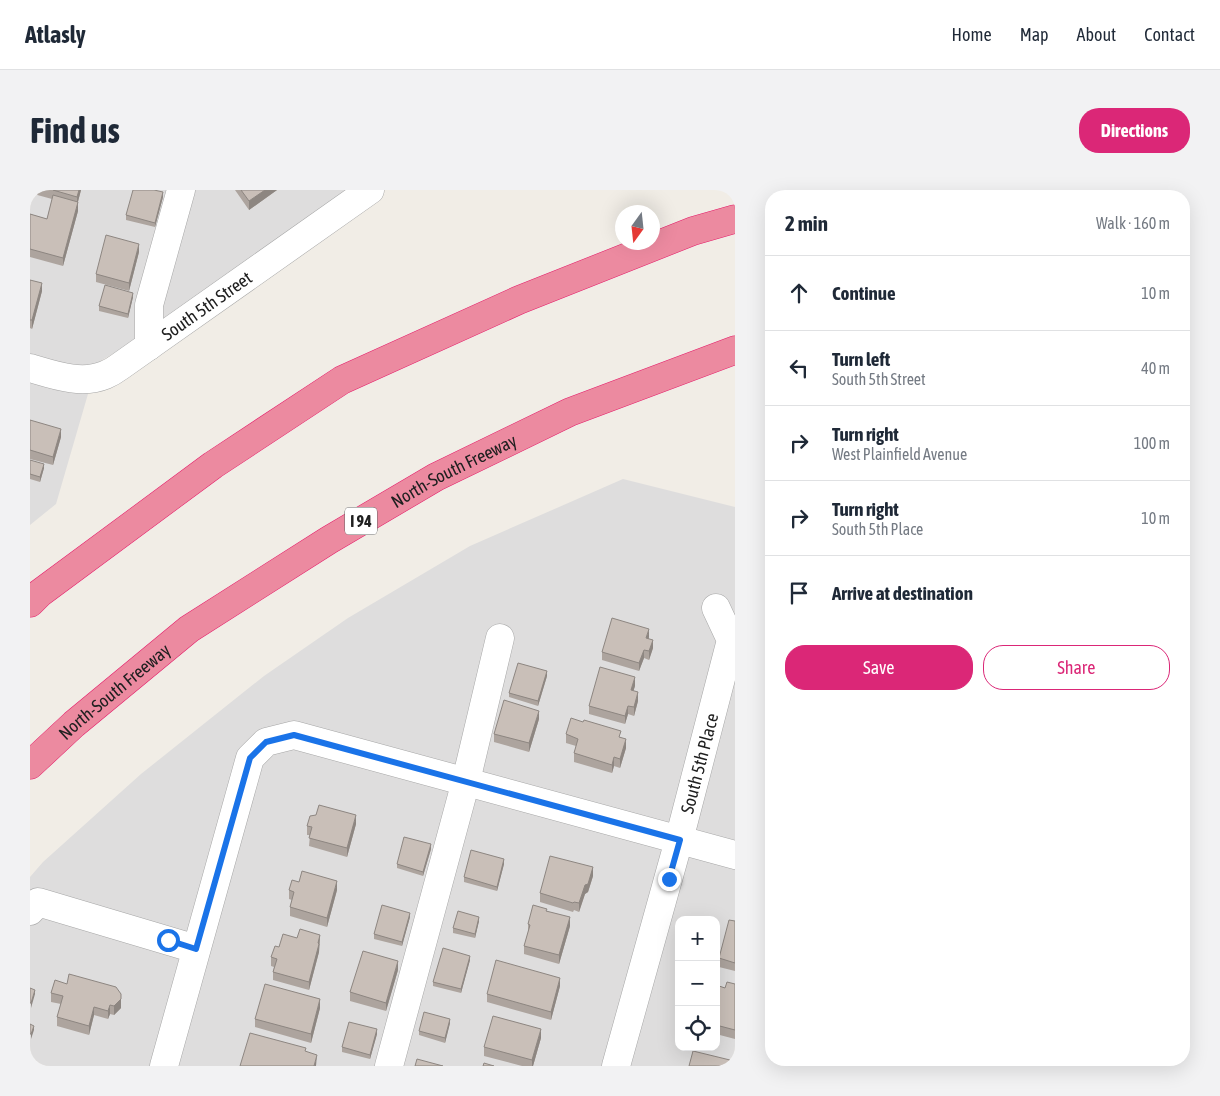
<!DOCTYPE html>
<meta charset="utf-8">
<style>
:root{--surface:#fff;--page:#f2f2f3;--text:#1f2937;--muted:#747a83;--line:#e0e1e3;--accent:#db2777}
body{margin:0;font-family:"Asap Condensed",sans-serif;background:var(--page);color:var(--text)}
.controls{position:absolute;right:15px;bottom:15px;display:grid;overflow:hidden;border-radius:10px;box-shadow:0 5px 20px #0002}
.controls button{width:45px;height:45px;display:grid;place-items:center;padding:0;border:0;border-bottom:1px solid var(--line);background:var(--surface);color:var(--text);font:25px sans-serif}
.compass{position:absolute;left:585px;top:15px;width:45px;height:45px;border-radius:50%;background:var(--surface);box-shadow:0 5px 20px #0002;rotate:195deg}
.stop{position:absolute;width:15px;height:15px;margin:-11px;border:4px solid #1a73e8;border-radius:50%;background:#fff}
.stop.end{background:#1a73e8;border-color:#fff;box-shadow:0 1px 5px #0008}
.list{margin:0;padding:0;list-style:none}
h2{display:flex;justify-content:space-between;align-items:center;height:65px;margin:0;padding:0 20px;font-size:21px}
h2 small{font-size:16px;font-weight:400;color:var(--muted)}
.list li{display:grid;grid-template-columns:32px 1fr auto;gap:15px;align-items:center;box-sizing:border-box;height:75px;padding:0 20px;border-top:1px solid var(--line)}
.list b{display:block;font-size:19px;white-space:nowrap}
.list p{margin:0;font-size:16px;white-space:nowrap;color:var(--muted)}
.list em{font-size:16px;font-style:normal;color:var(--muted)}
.actions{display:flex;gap:10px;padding:15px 20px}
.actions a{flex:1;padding:11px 0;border:1px solid var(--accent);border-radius:20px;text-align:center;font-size:18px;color:var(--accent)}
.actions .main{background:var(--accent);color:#fff}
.icon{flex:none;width:28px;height:28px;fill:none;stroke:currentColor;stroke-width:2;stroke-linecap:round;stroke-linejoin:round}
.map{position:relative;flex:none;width:705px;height:876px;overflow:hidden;border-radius:20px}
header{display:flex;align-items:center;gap:30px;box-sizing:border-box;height:70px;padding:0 25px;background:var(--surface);border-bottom:1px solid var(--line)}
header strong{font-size:24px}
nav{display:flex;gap:28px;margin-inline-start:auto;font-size:18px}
.intro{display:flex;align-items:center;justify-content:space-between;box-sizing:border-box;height:120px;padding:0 30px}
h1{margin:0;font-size:35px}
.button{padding:12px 22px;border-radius:20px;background:var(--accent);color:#fff;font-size:18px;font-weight:700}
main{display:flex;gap:30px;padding:0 30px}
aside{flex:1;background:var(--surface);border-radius:20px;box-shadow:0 5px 20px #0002}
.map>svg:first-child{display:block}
.residential{fill:#dedddd;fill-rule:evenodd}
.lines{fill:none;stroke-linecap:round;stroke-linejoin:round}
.minor-casing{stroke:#a7a7a7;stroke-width:29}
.highway-casing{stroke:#e41d6a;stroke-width:29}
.minor{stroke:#fff;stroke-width:28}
.highway{stroke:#ec8aa0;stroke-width:28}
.wall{fill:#ada49e}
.shaded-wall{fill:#8d8681}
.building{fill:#c9bfb8;stroke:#8d8681}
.route{stroke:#1a73e8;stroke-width:6}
.labels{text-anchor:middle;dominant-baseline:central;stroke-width:5;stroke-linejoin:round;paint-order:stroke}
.shield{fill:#fff;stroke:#636363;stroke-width:1}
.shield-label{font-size:16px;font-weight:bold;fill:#202020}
.street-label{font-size:18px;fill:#202020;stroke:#fff}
</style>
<header>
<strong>Atlasly</strong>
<nav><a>Home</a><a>Map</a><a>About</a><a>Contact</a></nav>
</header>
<div class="intro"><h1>Find us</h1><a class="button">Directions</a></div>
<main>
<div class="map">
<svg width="705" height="876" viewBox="0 0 705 876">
<rect width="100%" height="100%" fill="#f1ede6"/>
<path class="residential" d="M 0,0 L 318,0 L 91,159 L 67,173 L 26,314 L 0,335 Z
M 593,289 L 705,317 L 705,876 L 0,876 L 0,687 L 13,672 L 111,584 L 234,486 L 318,428 L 440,356 ZM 649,730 L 686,730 L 686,857 L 649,857 Z"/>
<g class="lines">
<defs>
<g id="minor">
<path d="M 119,156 L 119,115 L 151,0"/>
<path id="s1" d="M 0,178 C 24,185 51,195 75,185 C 80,183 85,180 89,177 L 340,0"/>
<path d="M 0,721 L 8,712 L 166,759"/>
<path d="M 134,876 L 220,568 L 236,552 L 264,545 L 705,665"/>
<path d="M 359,876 L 436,591 L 470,448"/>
<path id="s2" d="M 586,876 L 649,650 L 701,450 L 686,418"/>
</g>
<g id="highway">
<path d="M 0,413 L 10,403 L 183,275 L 312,190 L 489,110 L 663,41 L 705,29"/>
<path id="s3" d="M 0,575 L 44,534 L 159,439 L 299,350 L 406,287 L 540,222 L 705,160"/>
</g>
</defs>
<use href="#minor" class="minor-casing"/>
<use href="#highway" class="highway-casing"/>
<use href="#minor" class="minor"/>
<use href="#highway" class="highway"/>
</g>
<path class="wall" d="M 0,0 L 51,0 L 48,12 L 48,21 L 33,76 L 0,67 L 0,24 L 17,29 L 22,9 L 0,3 Z
M 205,0 L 247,0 L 219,20 Z
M 133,7 L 125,37 L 96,30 L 96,25 Z
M 109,62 L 99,101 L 66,92 L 66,84 Z
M 0,90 L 12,101 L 2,139 L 0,138 Z
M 103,107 L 98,128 L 69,121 L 69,116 Z
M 0,230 L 31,247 L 23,275 L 0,269 Z
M 0,270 L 14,278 L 10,292 L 0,289 Z
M 619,447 L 619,449 L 623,458 L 619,470 L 614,468 L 609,481 L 572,470 L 572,462 Z
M 517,486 L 508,516 L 479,507 L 479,503 Z
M 605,496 L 603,501 L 608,511 L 604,526 L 598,524 L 595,534 L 559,524 L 559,516 Z
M 509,529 L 499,562 L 464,552 L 464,544 Z
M 553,532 L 591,548 L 596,558 L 590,578 L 584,576 L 582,583 L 544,572 L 544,563 L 546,556 L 536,553 L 536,544 Z
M 326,634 L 317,667 L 279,656 L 280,645 L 277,645 L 277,636 Z
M 401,659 L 393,686 L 367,678 L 367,674 Z
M 474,674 L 467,701 L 434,692 L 434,687 Z
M 563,686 L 558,702 L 555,704 L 549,722 L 544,720 L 543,722 L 510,712 L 510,703 Z
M 269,692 L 307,700 L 297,737 L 260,726 L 260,717 L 262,710 L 259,709 L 259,700 Z
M 517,721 L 540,736 L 529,774 L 494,764 L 494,756 L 498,743 L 498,734 Z
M 380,727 L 372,756 L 344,749 L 344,744 Z
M 449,731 L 445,748 L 423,743 L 423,738 Z
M 705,731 L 705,781 L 689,777 L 689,768 Z
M 290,745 L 289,762 L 279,800 L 243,790 L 243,782 L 244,777 L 241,776 L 241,767 L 249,757 L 267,748 Z
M 440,770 L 431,803 L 403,796 L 403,792 Z
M 368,780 L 356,821 L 320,811 L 320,802 Z
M 25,790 L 91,818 L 84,825 L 80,824 L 78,829 L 64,825 L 59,845 L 27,836 L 27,827 L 31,814 L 21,812 L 21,803 Z
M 705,794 L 705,849 L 686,844 L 686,795 L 695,798 Z
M 530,796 L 521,830 L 457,812 L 457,804 Z
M 290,818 L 281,853 L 225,837 L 225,829 Z
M 420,833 L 415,853 L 389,845 L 389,841 Z
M 347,844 L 340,869 L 312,862 L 312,857 Z
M 511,848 L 503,876 L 492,876 L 454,866 L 454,857 Z"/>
<path class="shaded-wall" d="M 49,0 L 51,0 L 47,15 L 47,7 Z
M 235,0 L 247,0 L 219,20 L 219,11 Z
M 133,2 L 133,7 L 125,37 L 125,33 Z
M 48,12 L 48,21 L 33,76 L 33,68 Z
M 109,54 L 109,62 L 99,101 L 99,93 Z
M 12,93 L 12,101 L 2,139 L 2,130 Z
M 103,103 L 103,107 L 98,128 L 98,124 Z
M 31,239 L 31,247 L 23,275 L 23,267 Z
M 14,274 L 14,278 L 10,292 L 10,287 Z
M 619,439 L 619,447 L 616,457 L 616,448 Z
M 623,450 L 623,458 L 619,470 L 619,461 Z
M 614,460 L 614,468 L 609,481 L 609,473 Z
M 517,481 L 517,486 L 508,516 L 508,511 Z
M 605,487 L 605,496 L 601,509 L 601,500 Z
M 608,502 L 608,511 L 604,526 L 604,517 Z
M 598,516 L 598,524 L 595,534 L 595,526 Z
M 509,521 L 509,529 L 499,562 L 499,553 Z
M 596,549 L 596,558 L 590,578 L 590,569 Z
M 584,567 L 584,576 L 582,583 L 582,575 Z
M 326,625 L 326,634 L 317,667 L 317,658 Z
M 401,654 L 401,659 L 393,686 L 393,682 Z
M 474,669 L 474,674 L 467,701 L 467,697 Z
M 563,677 L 563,686 L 558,702 L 555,704 L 549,722 L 549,713 L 555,695 Z
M 307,691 L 307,700 L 297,737 L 297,728 Z
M 380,723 L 380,727 L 372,756 L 372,752 Z
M 449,727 L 449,731 L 445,748 L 445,744 Z
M 540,727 L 540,736 L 529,774 L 529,765 Z
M 290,745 L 289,762 L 279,800 L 279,792 Z
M 440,766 L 440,770 L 431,803 L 431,799 Z
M 368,771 L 368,780 L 356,821 L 356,813 Z
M 530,788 L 530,796 L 521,830 L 521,822 Z
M 5,800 L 5,804 L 1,818 L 1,813 Z
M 91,804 L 91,818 L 84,825 L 84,816 Z
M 290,809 L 290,818 L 281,853 L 281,844 Z
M 80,815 L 80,824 L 78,829 L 78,821 Z
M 64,817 L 64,825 L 59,845 L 59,836 Z
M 420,829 L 420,833 L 415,853 L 415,848 Z
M 4,836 L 4,840 L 1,849 L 1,844 Z
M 347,839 L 347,844 L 340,869 L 340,865 Z
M 511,839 L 511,848 L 503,876 L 502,876 L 502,870 Z
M 287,865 L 286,876 L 284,876 Z"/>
<path class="building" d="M 23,0 L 49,0 L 47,7 Z
M 103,0 L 124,0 L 133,2 L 125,33 L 96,25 Z
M 211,0 L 235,0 L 219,11 Z
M 23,5 L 48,12 L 33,68 L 0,59 L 0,24 L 17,29 Z
M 76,45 L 109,54 L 99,93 L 66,84 Z
M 0,90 L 12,93 L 2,130 L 0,130 Z
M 75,95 L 103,103 L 98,124 L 69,116 Z
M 0,230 L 31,239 L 23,267 L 0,260 Z
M 0,270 L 14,274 L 10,287 L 0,284 Z
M 582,428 L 619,439 L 616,448 L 623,450 L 619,461 L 614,460 L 609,473 L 572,462 Z
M 488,473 L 517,481 L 508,511 L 479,503 Z
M 570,477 L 605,487 L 601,500 L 608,502 L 604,517 L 598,516 L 595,526 L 559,516 Z
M 474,510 L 509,521 L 499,553 L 464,544 Z
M 541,528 L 553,532 L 554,530 L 591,541 L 589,547 L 596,549 L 590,569 L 584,567 L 582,575 L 544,563 L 548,549 L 536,544 Z
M 289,615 L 326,625 L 317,658 L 279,648 L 282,637 L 277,636 L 280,626 L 286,625 Z
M 374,647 L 401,654 L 393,682 L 367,674 Z
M 441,660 L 474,669 L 467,697 L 434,687 Z
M 520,666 L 563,677 L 558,694 L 555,695 L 549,713 L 544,712 L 543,713 L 510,703 Z
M 272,681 L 307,691 L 297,728 L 260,717 L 264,702 L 259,700 L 262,690 L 269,692 Z
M 352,715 L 380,723 L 372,752 L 344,744 Z
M 503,715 L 517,719 L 516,721 L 540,727 L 529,765 L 494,756 L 500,735 L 498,734 Z
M 428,721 L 449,727 L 445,744 L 423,738 Z
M 699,730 L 705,731 L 705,773 L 689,768 Z
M 270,739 L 290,745 L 288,753 L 289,754 L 279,792 L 243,782 L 247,769 L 241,767 L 245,756 L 249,757 L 253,744 L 267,748 Z
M 413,758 L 440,766 L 431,799 L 403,792 Z
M 333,761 L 368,771 L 356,813 L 320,802 Z
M 466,770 L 530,788 L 521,822 L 457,804 Z
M 39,784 L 86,797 L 91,804 L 91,809 L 84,816 L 80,815 L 78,821 L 64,817 L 59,836 L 27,827 L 33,806 L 21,803 L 25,790 L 37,794 Z
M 697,792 L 705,794 L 705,840 L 686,835 L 686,795 L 695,798 Z
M 235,794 L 290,809 L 281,844 L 225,829 Z
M 0,798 L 5,800 L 1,813 L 0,813 Z
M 394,822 L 420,829 L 415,848 L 389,841 Z
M 463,826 L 511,839 L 502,870 L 454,857 Z
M 319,832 L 347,839 L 340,865 L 312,857 Z
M 0,834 L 4,836 L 1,844 L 0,844 Z
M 220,843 L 276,858 L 275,861 L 287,865 L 284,876 L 210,876 Z
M 663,861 L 700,870 L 698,876 L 659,876 Z
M 387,869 L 413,876 L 385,876 Z
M 454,873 L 464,876 L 453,876 Z"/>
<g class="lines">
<path class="route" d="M 138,750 L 166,759 L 220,568 L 236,552 L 264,545 L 650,650 L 639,689"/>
</g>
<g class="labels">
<rect class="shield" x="315" y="317.5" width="32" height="27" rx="4"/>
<g class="shield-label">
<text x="331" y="331">I 94</text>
</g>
<g class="street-label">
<text stroke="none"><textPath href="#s1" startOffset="200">South 5th Street</textPath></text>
<text stroke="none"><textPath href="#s3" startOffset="518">North-South Freeway</textPath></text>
<text stroke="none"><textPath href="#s3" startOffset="112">North-South Freeway</textPath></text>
<text stroke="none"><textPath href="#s2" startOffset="314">South 5th Place</textPath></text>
</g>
</g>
</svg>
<div class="controls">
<button>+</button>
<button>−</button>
<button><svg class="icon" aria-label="locate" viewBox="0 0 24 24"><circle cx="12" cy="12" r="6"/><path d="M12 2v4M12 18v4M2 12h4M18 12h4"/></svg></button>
</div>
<svg class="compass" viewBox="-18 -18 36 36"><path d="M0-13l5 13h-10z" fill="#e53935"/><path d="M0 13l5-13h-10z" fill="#747a83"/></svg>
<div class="stop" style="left:138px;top:750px"></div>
<div class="stop end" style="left:639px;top:689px"></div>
</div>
<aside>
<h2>2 min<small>Walk · 160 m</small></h2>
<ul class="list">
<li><svg class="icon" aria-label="ahead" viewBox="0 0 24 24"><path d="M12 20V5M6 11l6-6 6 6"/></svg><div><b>Continue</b></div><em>10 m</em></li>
<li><svg class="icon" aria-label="left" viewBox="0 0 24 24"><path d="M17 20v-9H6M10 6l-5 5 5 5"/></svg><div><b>Turn left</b><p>South 5th Street</p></div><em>40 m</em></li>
<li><svg class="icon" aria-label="right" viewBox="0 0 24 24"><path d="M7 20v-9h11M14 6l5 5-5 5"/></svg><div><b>Turn right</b><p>West Plainfield Avenue</p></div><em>100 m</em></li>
<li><svg class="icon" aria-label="right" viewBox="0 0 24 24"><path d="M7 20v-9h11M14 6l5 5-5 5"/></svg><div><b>Turn right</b><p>South 5th Place</p></div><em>10 m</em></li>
<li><svg class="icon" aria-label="arrive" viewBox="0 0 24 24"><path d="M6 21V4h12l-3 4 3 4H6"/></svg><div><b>Arrive at destination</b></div></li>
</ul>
<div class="actions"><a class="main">Save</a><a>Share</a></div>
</aside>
</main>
